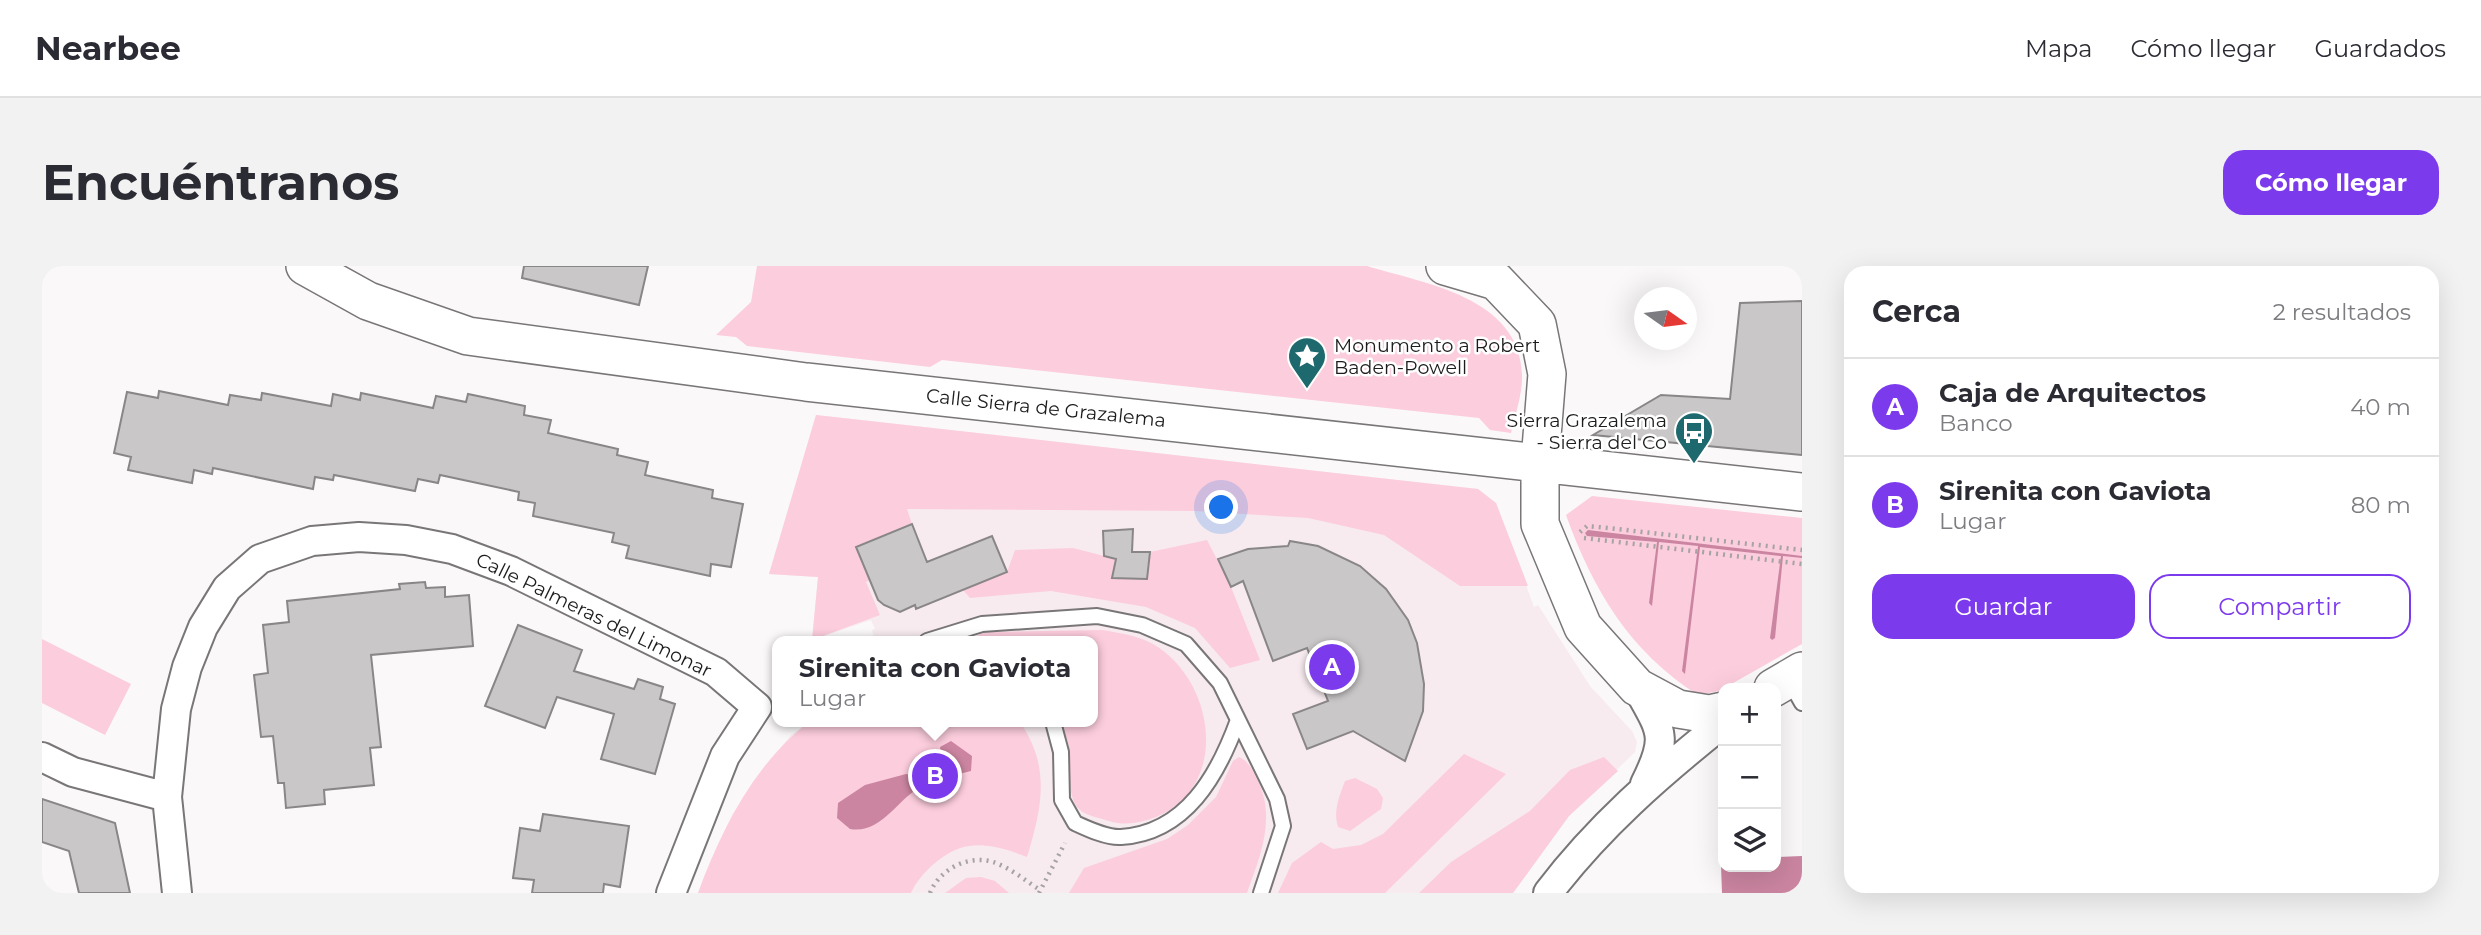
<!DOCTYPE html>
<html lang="es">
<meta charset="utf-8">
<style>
:root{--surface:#fff;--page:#f2f2f3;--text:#2b2b33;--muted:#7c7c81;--line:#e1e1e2;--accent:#7c3aed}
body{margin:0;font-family:Montserrat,sans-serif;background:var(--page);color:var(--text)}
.controls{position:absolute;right:21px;bottom:21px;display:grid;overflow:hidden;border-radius:14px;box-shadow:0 7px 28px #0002}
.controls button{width:63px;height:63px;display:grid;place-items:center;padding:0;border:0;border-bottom:2px solid var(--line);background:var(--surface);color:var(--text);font:35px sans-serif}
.compass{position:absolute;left:1592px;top:21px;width:63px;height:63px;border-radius:50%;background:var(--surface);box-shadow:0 7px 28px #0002;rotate:104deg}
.you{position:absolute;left:1180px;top:242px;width:24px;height:24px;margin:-18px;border:5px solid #fff;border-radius:50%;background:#1a73e8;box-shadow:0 0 0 10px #1a73e833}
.badge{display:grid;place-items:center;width:46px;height:46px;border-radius:50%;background:var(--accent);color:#fff;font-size:23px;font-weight:700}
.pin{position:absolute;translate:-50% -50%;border:4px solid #fff;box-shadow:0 2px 7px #0006}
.popup{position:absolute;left:730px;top:370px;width:326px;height:91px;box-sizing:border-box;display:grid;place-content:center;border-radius:14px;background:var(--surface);filter:drop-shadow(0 2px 5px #0005);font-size:23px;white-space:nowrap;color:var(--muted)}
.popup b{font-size:26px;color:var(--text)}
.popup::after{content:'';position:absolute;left:50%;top:100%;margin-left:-14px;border:14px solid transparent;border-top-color:var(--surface)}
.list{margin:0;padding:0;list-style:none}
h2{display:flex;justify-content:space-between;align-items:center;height:91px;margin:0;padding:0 28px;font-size:30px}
h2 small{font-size:23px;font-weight:400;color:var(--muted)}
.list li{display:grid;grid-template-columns:46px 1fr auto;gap:21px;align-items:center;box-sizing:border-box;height:98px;padding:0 28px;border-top:2px solid var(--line)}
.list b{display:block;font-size:26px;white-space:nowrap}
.list p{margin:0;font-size:23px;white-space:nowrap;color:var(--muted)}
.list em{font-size:23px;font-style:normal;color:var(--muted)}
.actions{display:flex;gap:14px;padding:21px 28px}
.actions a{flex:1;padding:16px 0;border:2px solid var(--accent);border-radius:21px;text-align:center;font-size:24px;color:var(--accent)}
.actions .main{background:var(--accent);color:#fff}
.icon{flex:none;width:38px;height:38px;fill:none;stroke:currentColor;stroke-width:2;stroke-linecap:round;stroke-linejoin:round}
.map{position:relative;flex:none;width:1760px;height:627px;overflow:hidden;border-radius:21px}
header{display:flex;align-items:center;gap:42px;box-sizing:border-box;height:98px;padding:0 35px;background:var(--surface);border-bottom:2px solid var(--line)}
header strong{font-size:33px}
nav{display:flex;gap:38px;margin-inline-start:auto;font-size:24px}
.intro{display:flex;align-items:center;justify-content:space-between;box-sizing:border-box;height:168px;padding:0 42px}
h1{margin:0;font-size:49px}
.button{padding:18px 32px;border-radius:21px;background:var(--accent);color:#fff;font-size:24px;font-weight:700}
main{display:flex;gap:42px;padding:0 42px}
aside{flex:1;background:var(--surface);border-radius:21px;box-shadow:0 7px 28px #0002}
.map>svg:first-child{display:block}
.built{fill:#f7ebef}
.green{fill:#fccddd}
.water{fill:#cb85a0}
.building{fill:#cac7c8;stroke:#898687;stroke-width:2}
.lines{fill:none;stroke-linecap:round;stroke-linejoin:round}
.service-casing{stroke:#797677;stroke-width:18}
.minor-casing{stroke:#797677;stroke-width:32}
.tertiary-casing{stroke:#797677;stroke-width:40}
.path{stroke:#a5a3a4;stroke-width:4.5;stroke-dasharray:2 5;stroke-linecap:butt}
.service{stroke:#fff;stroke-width:14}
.minor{stroke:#fff;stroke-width:28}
.tertiary{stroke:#fff;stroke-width:37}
.labels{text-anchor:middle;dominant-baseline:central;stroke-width:5;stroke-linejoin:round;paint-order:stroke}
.poi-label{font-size:19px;fill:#1d1c1c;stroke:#fff;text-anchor:start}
.street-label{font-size:19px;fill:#1d1c1c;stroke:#fff}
</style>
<header>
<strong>Nearbee</strong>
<nav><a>Mapa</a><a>Cómo llegar</a><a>Guardados</a></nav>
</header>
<div class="intro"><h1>Encuéntranos</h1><a class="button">Cómo llegar</a></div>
<main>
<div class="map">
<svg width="1760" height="627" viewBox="0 0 1760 627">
<rect width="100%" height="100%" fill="#fbf8f9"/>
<path class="built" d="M 774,149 L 1436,223 L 1454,237 L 1492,341 L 1496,339 L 1548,420 L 1590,465 L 1595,476 L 1593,486 L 1527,550 L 1471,627 L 656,627 L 690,549 L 715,512 L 748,470 L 767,456 L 1050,456 L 1050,375 L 838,375 L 837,371 L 832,373 L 830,364 L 833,363 L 829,354 L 770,374 L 776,311 L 727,308 Z"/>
<path class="green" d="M 715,0 L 1325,0 C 1384,18 1477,31 1480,108 C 1481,127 1473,149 1469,167 L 1448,164 L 1437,152 L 900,94 L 888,101 L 705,80 L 694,71 L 674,69 L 709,36 Z
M 774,149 L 1436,223 L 1454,237 L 1486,320 L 1418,320 L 1342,269 L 1266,252 L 1153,245 L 865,243 L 870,258 L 814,281 L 828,314 L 824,316 L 838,349 L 770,374 L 776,311 L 727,308 Z
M 1550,230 L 1760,252 L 1760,378 L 1677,425 L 1656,429 C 1588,386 1551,324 1524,249 Z
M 1165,274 L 1189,321 L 1218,394 L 1188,402 L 1153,362 L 1104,341 L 1009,325 L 928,332 L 921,324 L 965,306 L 973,284 L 1031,282 L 1074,293 L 1071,312 L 1105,313 L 1108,286 Z
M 1060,364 C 1077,367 1095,369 1111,378 C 1173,414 1189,520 1114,551 C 1098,557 1083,560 1067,555 C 1058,552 1044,550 1037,543 C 1024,531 1029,498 1027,481 C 1025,472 1022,464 1019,456 L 1050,456 L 1050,375 L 934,375 L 934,373 L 938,367 L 946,366 Z
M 0,373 L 89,418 L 63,469 L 0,437 Z
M 767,456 L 978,456 C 1009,501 1000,542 985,591 C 967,584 947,577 927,580 C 904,583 878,607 869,627 L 656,627 C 679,564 713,497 767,456 Z
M 1422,488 L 1464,508 L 1343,627 L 1236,627 L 1250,597 L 1279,576 L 1291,583 L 1319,579 L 1341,568 Z
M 1197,491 C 1205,494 1210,503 1214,511 C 1235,550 1219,588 1205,627 L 1027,627 L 1042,602 L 1125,573 L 1146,559 L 1174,531 L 1191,495 Z
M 1562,491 L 1576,505 L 1527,550 L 1471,627 L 1377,627 L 1409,596 L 1488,545 L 1528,504 Z
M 1313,512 L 1335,523 L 1341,532 L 1339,543 L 1308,565 L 1296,561 C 1291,545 1297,531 1303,515 Z
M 939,611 L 953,615 L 967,627 L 903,627 L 924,612 Z"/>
<path class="water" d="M 1546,264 L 1760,290 L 1760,292 L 1741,290 L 1733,372 L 1730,374 L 1728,372 L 1739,290 L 1658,281 L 1643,408 L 1640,405 L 1656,280 L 1617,276 L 1610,340 L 1607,337 L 1615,276 L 1545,270 L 1543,267 Z
M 909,475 L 930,490 L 929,505 C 910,510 895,511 877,522 C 854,535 839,568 808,563 L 795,552 L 796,537 L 823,519 L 864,508 L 884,512 L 901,498 L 898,481 Z
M 1678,571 L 1681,571 L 1681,601 L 1734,601 L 1734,591 L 1760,590 L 1760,627 L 1680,627 Z"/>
<path class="building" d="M 482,0 L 606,0 L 597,39 L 480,12 Z
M 1760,35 L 1760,189 L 1551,169 L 1619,129 L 1688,133 L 1698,37 Z
M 117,125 L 186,139 L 188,129 L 219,134 L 220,127 L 289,140 L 291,128 L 318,134 L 319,127 L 391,142 L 394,130 L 424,136 L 426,128 L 483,140 L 482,149 L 509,154 L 506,167 L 576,183 L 575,189 L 606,196 L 603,209 L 671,224 L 670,232 L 701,238 L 689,301 L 669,298 L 668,310 L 584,292 L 587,280 L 570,276 L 572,267 L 491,250 L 493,237 L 476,234 L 477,226 L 398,209 L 396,217 L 376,213 L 373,225 L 292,209 L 291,214 L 273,211 L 271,223 L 171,202 L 170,208 L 152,204 L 150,217 L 86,204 L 89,191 L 72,187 L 85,126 L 116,132 Z
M 870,258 L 885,296 L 950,270 L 965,306 L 874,343 L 873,339 L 858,346 L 842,339 L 836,334 L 814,281 Z
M 1091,263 L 1090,286 L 1108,286 L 1105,313 L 1070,312 L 1074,293 L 1062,290 L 1061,265 Z
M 1248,275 L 1276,280 L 1318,300 L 1344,323 L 1366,354 L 1375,377 L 1382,418 L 1381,445 L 1363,495 L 1311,465 L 1265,483 L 1251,448 L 1286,435 L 1265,382 L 1231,395 L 1201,315 L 1189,321 L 1176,293 L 1206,283 L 1246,280 Z
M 383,316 L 384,322 L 403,321 L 403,331 L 427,329 L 431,380 L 329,389 L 339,481 L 328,482 L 332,519 L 282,524 L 283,538 L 244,542 L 242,517 L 236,517 L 231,470 L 219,471 L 212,409 L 226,407 L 221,359 L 247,356 L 245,335 L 358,323 L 357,318 Z
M 476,359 L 540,384 L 532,405 L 592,423 L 596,413 L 621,421 L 618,433 L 633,438 L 613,508 L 559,493 L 572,448 L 515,431 L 503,462 L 443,440 Z
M 0,533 L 73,557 L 88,627 L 37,627 L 27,585 L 0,576 Z
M 501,548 L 587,560 L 578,621 L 562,618 L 561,627 L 490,627 L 492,614 L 471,612 L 478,562 L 498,565 Z"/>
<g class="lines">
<defs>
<path id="service" d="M 885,375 L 940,358 L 1055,350 L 1100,359 L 1144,378 L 1178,417 L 1235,533 L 1241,560 L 1219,627
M 1747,414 L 1760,437
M 1011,456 L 1019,486 L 1020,534 L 1033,557 C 1046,563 1065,572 1079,571 C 1144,567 1176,509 1196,454"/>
<path id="minor" d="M 1595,421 C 1620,466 1627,470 1603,518
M 0,491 L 31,506 L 125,531
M 135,627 L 125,531 L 134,443 L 145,401 L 161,361 L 185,322 L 218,293 L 270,275 L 317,271 L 364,274 L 410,283 L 469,305 L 674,406 L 715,441
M 629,627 L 683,490 L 715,441
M 1506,627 C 1556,561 1616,509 1681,457"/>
<path id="tertiary" d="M 263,0 L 326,35 L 426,70 L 764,116 L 1760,226
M 1403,0 L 1454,15 L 1495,58 L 1505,108 L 1498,195 L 1498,258 L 1541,361 L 1595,421 L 1636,443 L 1667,448 L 1681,445
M 1731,422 L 1760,405"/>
</defs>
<use href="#service" class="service-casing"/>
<use href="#minor" class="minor-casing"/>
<use href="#tertiary" class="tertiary-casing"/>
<path class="path" d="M 1538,266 L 1545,260 L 1566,262 L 1760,284
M 1542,272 L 1760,298
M 888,627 C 897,604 926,588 951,596 C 967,601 984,615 998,624
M 997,627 L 1023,577"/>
<use href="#service" class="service"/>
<use href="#minor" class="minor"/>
<use href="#tertiary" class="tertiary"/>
</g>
<defs>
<symbol id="sight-pin" viewBox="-11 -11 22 30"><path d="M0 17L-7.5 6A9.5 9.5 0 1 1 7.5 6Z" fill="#1d696e" stroke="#fff"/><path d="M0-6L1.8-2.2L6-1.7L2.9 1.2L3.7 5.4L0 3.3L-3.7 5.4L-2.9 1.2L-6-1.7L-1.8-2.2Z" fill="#fff"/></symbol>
<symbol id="bus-pin" viewBox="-11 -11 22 30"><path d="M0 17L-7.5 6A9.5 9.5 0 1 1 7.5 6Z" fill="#1d696e" stroke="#fff"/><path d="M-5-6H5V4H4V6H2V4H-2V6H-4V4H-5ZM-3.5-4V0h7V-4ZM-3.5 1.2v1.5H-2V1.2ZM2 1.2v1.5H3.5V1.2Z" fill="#fff"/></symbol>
</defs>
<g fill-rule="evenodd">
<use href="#sight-pin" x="1243" y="68" width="44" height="60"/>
<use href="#bus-pin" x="1630" y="143" width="44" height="60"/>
</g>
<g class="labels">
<g class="poi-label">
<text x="1292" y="79">Monumento a Robert<tspan x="1292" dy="22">Baden-Powell</tspan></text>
<text x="1625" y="154" text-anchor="end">Sierra Grazalema<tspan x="1625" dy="22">- Sierra del Co</tspan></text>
</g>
<g class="street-label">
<text transform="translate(1004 142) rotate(6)">Calle Sierra de Grazalema</text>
<text transform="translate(552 349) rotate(26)">Calle Palmeras del Limonar</text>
</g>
</g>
</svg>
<div class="controls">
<button>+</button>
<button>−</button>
<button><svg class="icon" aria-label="layers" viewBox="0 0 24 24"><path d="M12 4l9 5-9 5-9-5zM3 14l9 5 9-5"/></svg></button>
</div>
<svg class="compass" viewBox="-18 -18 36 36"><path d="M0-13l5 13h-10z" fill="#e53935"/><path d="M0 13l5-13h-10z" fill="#7c7c81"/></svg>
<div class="you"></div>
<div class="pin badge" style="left:1290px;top:401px">A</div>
<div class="pin badge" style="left:893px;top:510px">B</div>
<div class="popup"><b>Sirenita con Gaviota</b>Lugar</div>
</div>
<aside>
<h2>Cerca<small>2 resultados</small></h2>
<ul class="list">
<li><span class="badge">A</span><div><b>Caja de Arquitectos</b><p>Banco</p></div><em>40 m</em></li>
<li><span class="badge">B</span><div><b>Sirenita con Gaviota</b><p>Lugar</p></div><em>80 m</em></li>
</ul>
<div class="actions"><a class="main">Guardar</a><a>Compartir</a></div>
</aside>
</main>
